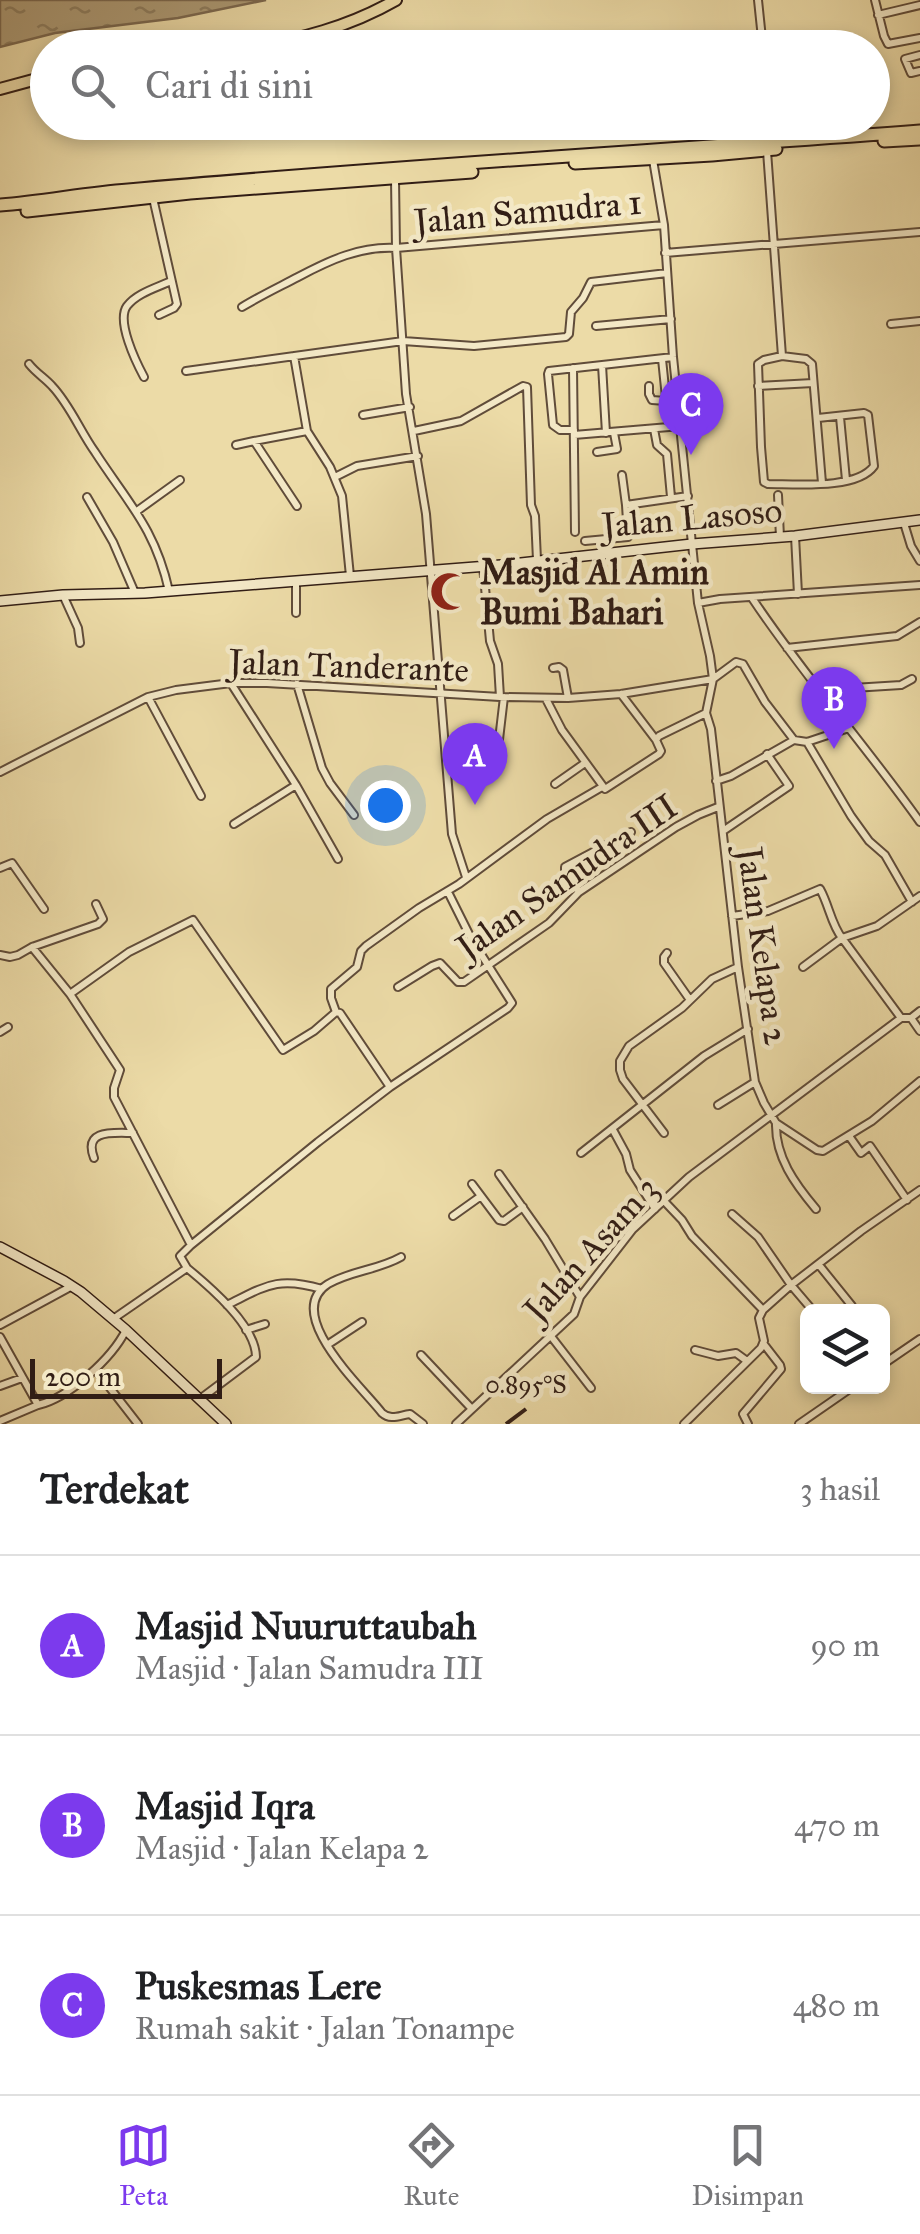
<!DOCTYPE html>
<html lang="id">
<meta charset="utf-8">
<style>
:root{--surface:#fff;--page:#f6f6f6;--text:#202124;--muted:#757577;--line:#e0e0e0;--accent:#7c3aed}
body{margin:0;font-family:"IM FELL Great Primer",serif;background:var(--page);color:var(--text)}
.controls{position:absolute;right:30px;bottom:30px;display:grid;overflow:hidden;border-radius:15px;box-shadow:0 5px 15px #0003}
.controls button{width:90px;height:90px;display:grid;place-items:center;padding:0;border:0;border-bottom:2px solid var(--line);background:var(--surface);color:var(--text);font:50px sans-serif}
.scale{position:absolute;left:30px;bottom:25px;width:192px;box-sizing:border-box;padding-left:10px;border:5px solid #311d15;border-top:0;font-size:28px;line-height:35px;white-space:nowrap;color:#311d15;-webkit-text-stroke:8px #f3e8c6;paint-order:stroke}
.you{position:absolute;left:385px;top:805px;width:35px;height:35px;margin:-25px;border:8px solid #fff;border-radius:50%;background:#1a73e8;box-shadow:0 0 0 15px #1a73e833}
.badge{display:grid;place-items:center;width:65px;height:65px;border-radius:50%;background:var(--accent);color:#fff;font-size:32px;font-weight:700}
.pin{position:absolute;translate:-50% -82px;filter:drop-shadow(0 2px 5px #0008)}
.pin::after{content:'';position:absolute;top:52px;width:35px;height:30px;background:inherit;clip-path:polygon(0 0,100% 0,50% 100%)}
.list{margin:0;padding:0;list-style:none}
h2{display:flex;justify-content:space-between;align-items:center;height:130px;margin:0;padding:0 40px;font-size:42px}
h2 small{font-size:32px;font-weight:400;color:var(--muted)}
.list li{display:grid;grid-template-columns:65px 1fr auto;gap:30px;align-items:center;box-sizing:border-box;height:180px;padding:0 40px;border-top:2px solid var(--line)}
.list b{display:block;font-size:38px;white-space:nowrap}
.list p{margin:0;font-size:32px;white-space:nowrap;color:var(--muted)}
.list em{font-size:32px;font-style:normal;color:var(--muted)}
.icon{flex:none;width:55px;height:55px;fill:none;stroke:currentColor;stroke-width:2;stroke-linecap:round;stroke-linejoin:round}
.map{position:relative;flex:none;width:920px;height:1424px;overflow:hidden}
.search{position:absolute;background:var(--surface);box-shadow:0 5px 15px #0003;left:30px;right:30px;top:30px;height:110px;display:flex;align-items:center;gap:25px;box-sizing:border-box;padding:0 35px;border-radius:55px;color:var(--muted);font-size:38px}
.sheet{height:670px;background:var(--surface)}
nav{display:flex;justify-content:space-around;align-items:center;box-sizing:border-box;height:140px;border-top:2px solid var(--line);background:var(--surface);font-size:28px;color:var(--muted)}
nav a{display:grid;justify-items:center;gap:5px}
nav .on{color:var(--accent)}
.map>svg:first-child{display:block}
.water{fill:url(#water-ripples);stroke:#7b684f;stroke-width:2.5}
.lines{fill:none;stroke-linecap:round;stroke-linejoin:round}
.street-casing{stroke:#604c3a;stroke-width:10}
.secondary-casing{stroke:#311d15;stroke-width:12}
.primary-casing{stroke:#311d15;stroke-width:14}
.highway-casing{stroke:#311d15;stroke-width:15}
.street{stroke:#f3e8c6;stroke-width:6}
.secondary{stroke:#f3e8c6;stroke-width:9}
.primary{stroke:#ecdba7;stroke-width:10}
.highway{stroke:#ecdba7;stroke-width:11}
.ticks{fill:none;stroke:#311d15;stroke-width:4}
.labels{text-anchor:middle;dominant-baseline:central;stroke-width:9;stroke-linejoin:round;paint-order:stroke}
.street-label{font-size:35px;fill:#311d15;stroke:#f3e8c6}
.poi-label{font-size:35px;font-weight:bold;fill:#311d15;stroke:#f3e8c6;text-anchor:start}
.ticks-label{font-size:25px;text-anchor:middle;fill:#311d15;stroke:#f3e8c6;stroke-width:9;stroke-linejoin:round;paint-order:stroke}
</style>
<div class="map">
<svg width="920" height="1424" viewBox="0 0 920 1424">
<defs>
<pattern id="water-ripples" width="26" height="14" patternUnits="userSpaceOnUse" patternTransform="scale(2.5)"><rect width="26" height="14" fill="#ac9a75"/><path d="M2 4q2-2 4 0t4 0M15 11q2-2 4 0t4 0" fill="none" stroke="#8d7d5f"/></pattern>
</defs>
<rect width="100%" height="100%" fill="#ecdba7"/>
<filter id="stains"><feTurbulence type="fractalNoise" baseFrequency=".002" numOctaves="4"/><feColorMatrix values="0 0 0 0 .2 0 0 0 0 .09 0 0 0 0 .02 0 0 0 .5 -.17"/></filter>
<radialGradient id="worn" r=".72"><stop offset=".6" stop-color="#630" stop-opacity="0"/><stop offset="1" stop-color="#630" stop-opacity=".3"/></radialGradient>
<path class="water" d="M 0,0 L 266,0 L 178,18 L 55,33 L 0,47 Z"/>
<g class="lines">
<defs>
<path id="street" d="M 758,0 L 763,48
M 875,0 L 884,36 L 888,44 L 920,38
M 878,15 L 920,5
M 920,55 L 905,59 L 911,73 L 920,71
M 768,122 L 769,141
M 767,151 L 782,356 L 806,359 L 812,364 L 822,483
M 653,160 L 664,225 L 673,357 L 698,603
M 395,179 L 396,248 L 406,394 L 426,514 L 452,834 L 466,877
M 153,198 L 177,304 L 174,308 L 159,315
M 665,253 L 920,232
M 242,307 C 260,296 279,287 298,277 C 330,260 360,246 396,248 L 664,225
M 891,324 L 920,321
M 596,326 L 671,319
M 294,356 L 307,431 L 330,467 L 342,496 L 350,576
M 782,356 L 764,360 L 758,364 L 761,447 L 764,482 L 768,484 C 795,484 857,490 874,466 L 868,415 L 864,413 L 818,418
M 662,359 L 669,427
M 29,364 C 36,373 45,378 52,386 C 70,405 80,431 95,452 C 128,503 155,528 169,591
M 602,365 L 606,433
M 573,368 L 575,532
M 186,371 L 403,341 L 474,346 L 566,337 L 569,334 L 571,312 L 583,298 L 591,282 L 667,273
M 144,377 C 136,362 116,321 127,306 C 137,293 156,288 171,281
M 649,386 L 649,394 L 652,400 L 666,401
M 758,386 L 813,383
M 363,415 L 410,407
M 840,417 L 846,480
M 654,429 L 657,445 L 667,454 L 671,497
M 574,430 L 560,430 L 553,425 L 548,374 L 549,371 L 673,357
M 414,431 L 461,421 L 523,386 L 527,387 L 531,505 L 535,516 L 537,560
M 574,435 L 681,426
M 236,445 L 254,441
M 597,452 L 617,449 L 614,433
M 622,475 L 626,505 L 688,496
M 335,477 L 357,466 L 418,456
M 778,495 L 780,537
M 87,497 L 113,542 L 135,593
M 297,506 L 254,441 L 307,431
M 137,511 L 180,480
M 904,523 L 911,546 L 920,561
M 795,536 L 798,594
M 585,541 L 628,537 L 626,505
M 483,566 L 490,641 L 498,664 L 500,697
M 296,582 L 296,613
M 920,585 L 720,599 L 698,603 L 710,656 L 713,679 L 706,713 L 711,729 L 738,967 L 755,1082 L 764,1103 L 776,1123 L 817,1150 L 823,1151 L 872,1121 L 920,1081
M 63,595 L 78,628 L 80,643
M 752,598 C 804,676 866,746 920,822
M 787,648 L 897,636 L 920,622
M 553,668 L 559,667 L 563,670 L 568,698
M 297,684 L 322,768 L 330,783 L 354,815
M 232,685 L 296,785 L 338,859
M 821,690 L 901,685 L 912,679
M 621,694 L 656,740
M 148,697 L 201,796
M 546,699 L 562,730 L 605,789 L 659,754 L 661,751 L 656,740 L 659,736 L 706,713
M 807,742 L 851,816 L 869,841 L 885,855 L 912,902
M 496,765 L 504,697
M 0,772 L 148,697 L 176,690 L 231,683 L 267,683 L 500,697 L 568,698 L 621,694 L 713,679 L 736,662 L 743,664 L 765,702 L 794,740
M 716,781 L 731,776 L 794,740 L 807,742 L 849,728
M 555,784 L 585,763
M 234,824 L 296,785
M 723,831 L 789,786 L 767,754
M 0,868 L 12,863 L 44,909
M 579,892 L 565,871 L 565,867 L 631,832
M 732,916 L 768,911 L 820,889 C 829,905 831,924 842,938 L 803,967
M 32,947 L 70,994 L 120,1070 L 114,1088 L 114,1097 L 191,1245 L 180,1256 L 187,1268
M 667,953 L 664,957 L 664,963 L 690,1000
M 0,955 L 10,957 L 18,955 L 32,947 L 98,924 L 103,919 L 96,904
M 398,987 L 432,966 L 440,963 L 458,982 L 464,982 L 549,923 L 579,892 L 676,827 L 698,815 L 718,807
M 70,994 L 129,952 L 193,920 L 283,1050 L 314,1031 L 336,1012 L 340,1013 L 390,1087
M 336,1012 L 331,998 L 331,989 L 357,967 L 361,951 L 366,946 L 419,908 L 459,884 L 547,819 L 602,787
M 901,1018 L 842,938 L 877,926 L 920,896
M 911,1018 L 920,1031
M 0,1032 L 8,1027
M 718,1105 L 755,1082
M 776,1123 C 775,1157 795,1184 816,1209
M 613,1130 L 626,1154 L 630,1170 L 655,1209
M 664,1133 L 623,1079 L 620,1070 L 620,1061 L 629,1046 L 682,1008 L 712,979 L 738,967
M 849,1136 L 861,1153 L 870,1146 L 907,1200
M 581,1153 L 704,1056 L 748,1029
M 94,1158 C 83,1129 113,1133 133,1133
M 499,1174 L 545,1239 L 580,1297
M 472,1184 L 499,1220 L 504,1221 L 523,1207
M 664,1201 L 682,1220 L 692,1236 L 763,1310
M 732,1214 L 758,1237 L 791,1285 L 814,1312
M 453,1216 L 481,1196
M 191,1245 L 318,1142 L 390,1087 L 508,1008 L 512,1003 L 472,940 L 448,892
M 401,1257 C 378,1270 350,1271 328,1284 C 281,1314 364,1389 382,1413 C 391,1421 400,1415 410,1414 L 423,1424
M 819,1265 L 852,1306
M 227,1305 C 266,1286 277,1276 322,1289
M 113,1319 L 187,1268 C 210,1287 256,1326 256,1357 L 200,1399
M 0,1325 L 72,1286
M 246,1330 L 265,1324
M 550,1335 L 591,1388
M 0,1337 L 38,1405 C 69,1398 112,1358 126,1330
M 327,1345 L 362,1322
M 695,1350 L 718,1356 L 736,1353 L 747,1361
M 421,1355 L 471,1408
M 882,1365 L 920,1339
M 96,1370 L 138,1424
M 0,1386 L 22,1378
M 0,1421 L 38,1405
M 456,1424 L 574,1314 L 580,1297 L 633,1229 L 689,1177 L 901,1018 L 911,1018 L 920,1011
M 684,1424 L 761,1348 L 764,1341 L 759,1318 L 763,1310 L 791,1285 L 861,1231 L 920,1190
M 748,1424 L 743,1414 L 781,1369 L 780,1365 L 763,1343
M 799,1424 L 854,1386"/>
<path id="secondary" d="M 0,601 L 63,595 L 145,593 L 512,564 L 692,544 L 795,536 L 920,520
M 0,1247 L 64,1281 L 81,1292 L 126,1330 L 226,1424"/>
<path id="primary" d="M 246,48 C 299,40 349,27 396,0
M 0,89 L 48,76"/>
<path id="highway" d="M 884,141 L 920,139
M 575,163 L 712,155 L 776,149
M 0,205 C 43,202 85,193 128,190 C 392,166 656,151 920,131
M 27,211 L 190,193 L 472,172"/>
</defs>
<use href="#street" class="street-casing"/>
<use href="#secondary" class="secondary-casing"/>
<use href="#primary" class="primary-casing"/>
<use href="#highway" class="highway-casing"/>
<use href="#street" class="street"/>
<use href="#secondary" class="secondary"/>
<use href="#primary" class="primary"/>
<use href="#highway" class="highway"/>
</g>
<path class="ticks" d="M 506,1424 L 526,1409"/>
<defs>
<symbol id="mosque-bare" viewBox="-9 -9 18 18"><path d="M3.5-4.9A6 6 0 1 0 3.5 4.9A5 5 0 1 1 3.5-4.9Z" fill="#8f2418" stroke="#f3e8c6" stroke-width="2.5" paint-order="stroke"/></symbol>
</defs>
<g fill-rule="evenodd">
<use href="#mosque-bare" x="422" y="564" width="55" height="55"/>
</g>
<g class="labels">
<g class="street-label">
<text transform="translate(528 212) rotate(-5)">Jalan Samudra 1</text>
<text transform="translate(692 518) rotate(-5)">Jalan Lasoso</text>
<text transform="translate(349 666) rotate(2)">Jalan Tanderante</text>
<text transform="translate(567 877) rotate(-35)">Jalan Samudra III</text>
<text transform="translate(763 946) rotate(82)">Jalan Kelapa 2</text>
<text transform="translate(591 1249) rotate(-48)">Jalan Asam 3</text>
</g>
<g class="poi-label">
<text x="480" y="572">Masjid Al Amin<tspan x="480" dy="40">Bumi Bahari</tspan></text>
</g>
</g>
<g class="ticks-label">
<text x="526" y="1393">0.895°S</text>
</g>
<rect width="100%" height="100%" filter="url(#stains)"/>
<rect width="100%" height="100%" fill="url(#worn)"/>
</svg>
<div class="controls">
<button><svg class="icon" aria-label="layers" viewBox="0 0 24 24"><path d="M12 4l9 5-9 5-9-5zM3 14l9 5 9-5"/></svg></button>
</div>
<div class="scale">200 m</div>
<div class="you"></div>
<div class="pin badge" style="left:475px;top:805px">A</div>
<div class="pin badge" style="left:834px;top:749px">B</div>
<div class="pin badge" style="left:691px;top:455px">C</div>
<div class="search"><svg class="icon" aria-label="search" viewBox="0 0 24 24"><circle cx="10" cy="10" r="6"/><path d="M15 15l6 6"/></svg>Cari di sini</div>
</div>
<section class="sheet">
<h2>Terdekat<small>3 hasil</small></h2>
<ul class="list">
<li><span class="badge">A</span><div><b>Masjid Nuuruttaubah</b><p>Masjid · Jalan Samudra III</p></div><em>90 m</em></li>
<li><span class="badge">B</span><div><b>Masjid Iqra</b><p>Masjid · Jalan Kelapa 2</p></div><em>470 m</em></li>
<li><span class="badge">C</span><div><b>Puskesmas Lere</b><p>Rumah sakit · Jalan Tonampe</p></div><em>480 m</em></li>
</ul>
</section>
<nav>
<a class="on"><svg class="icon" aria-label="map" viewBox="0 0 24 24"><path d="M3 6l6-2 6 2 6-2v14l-6 2-6-2-6 2zM9 4v14M15 6v14"/></svg>Peta</a>
<a><svg class="icon" aria-label="directions" viewBox="0 0 24 24"><path d="M12 3l9 9-9 9-9-9zM9 14v-3h6M13 9l2 2-2 2"/></svg>Rute</a>
<a><svg class="icon" aria-label="saved" viewBox="0 0 24 24"><path d="M7 4h10v16l-5-4-5 4z"/></svg>Disimpan</a>
</nav>
